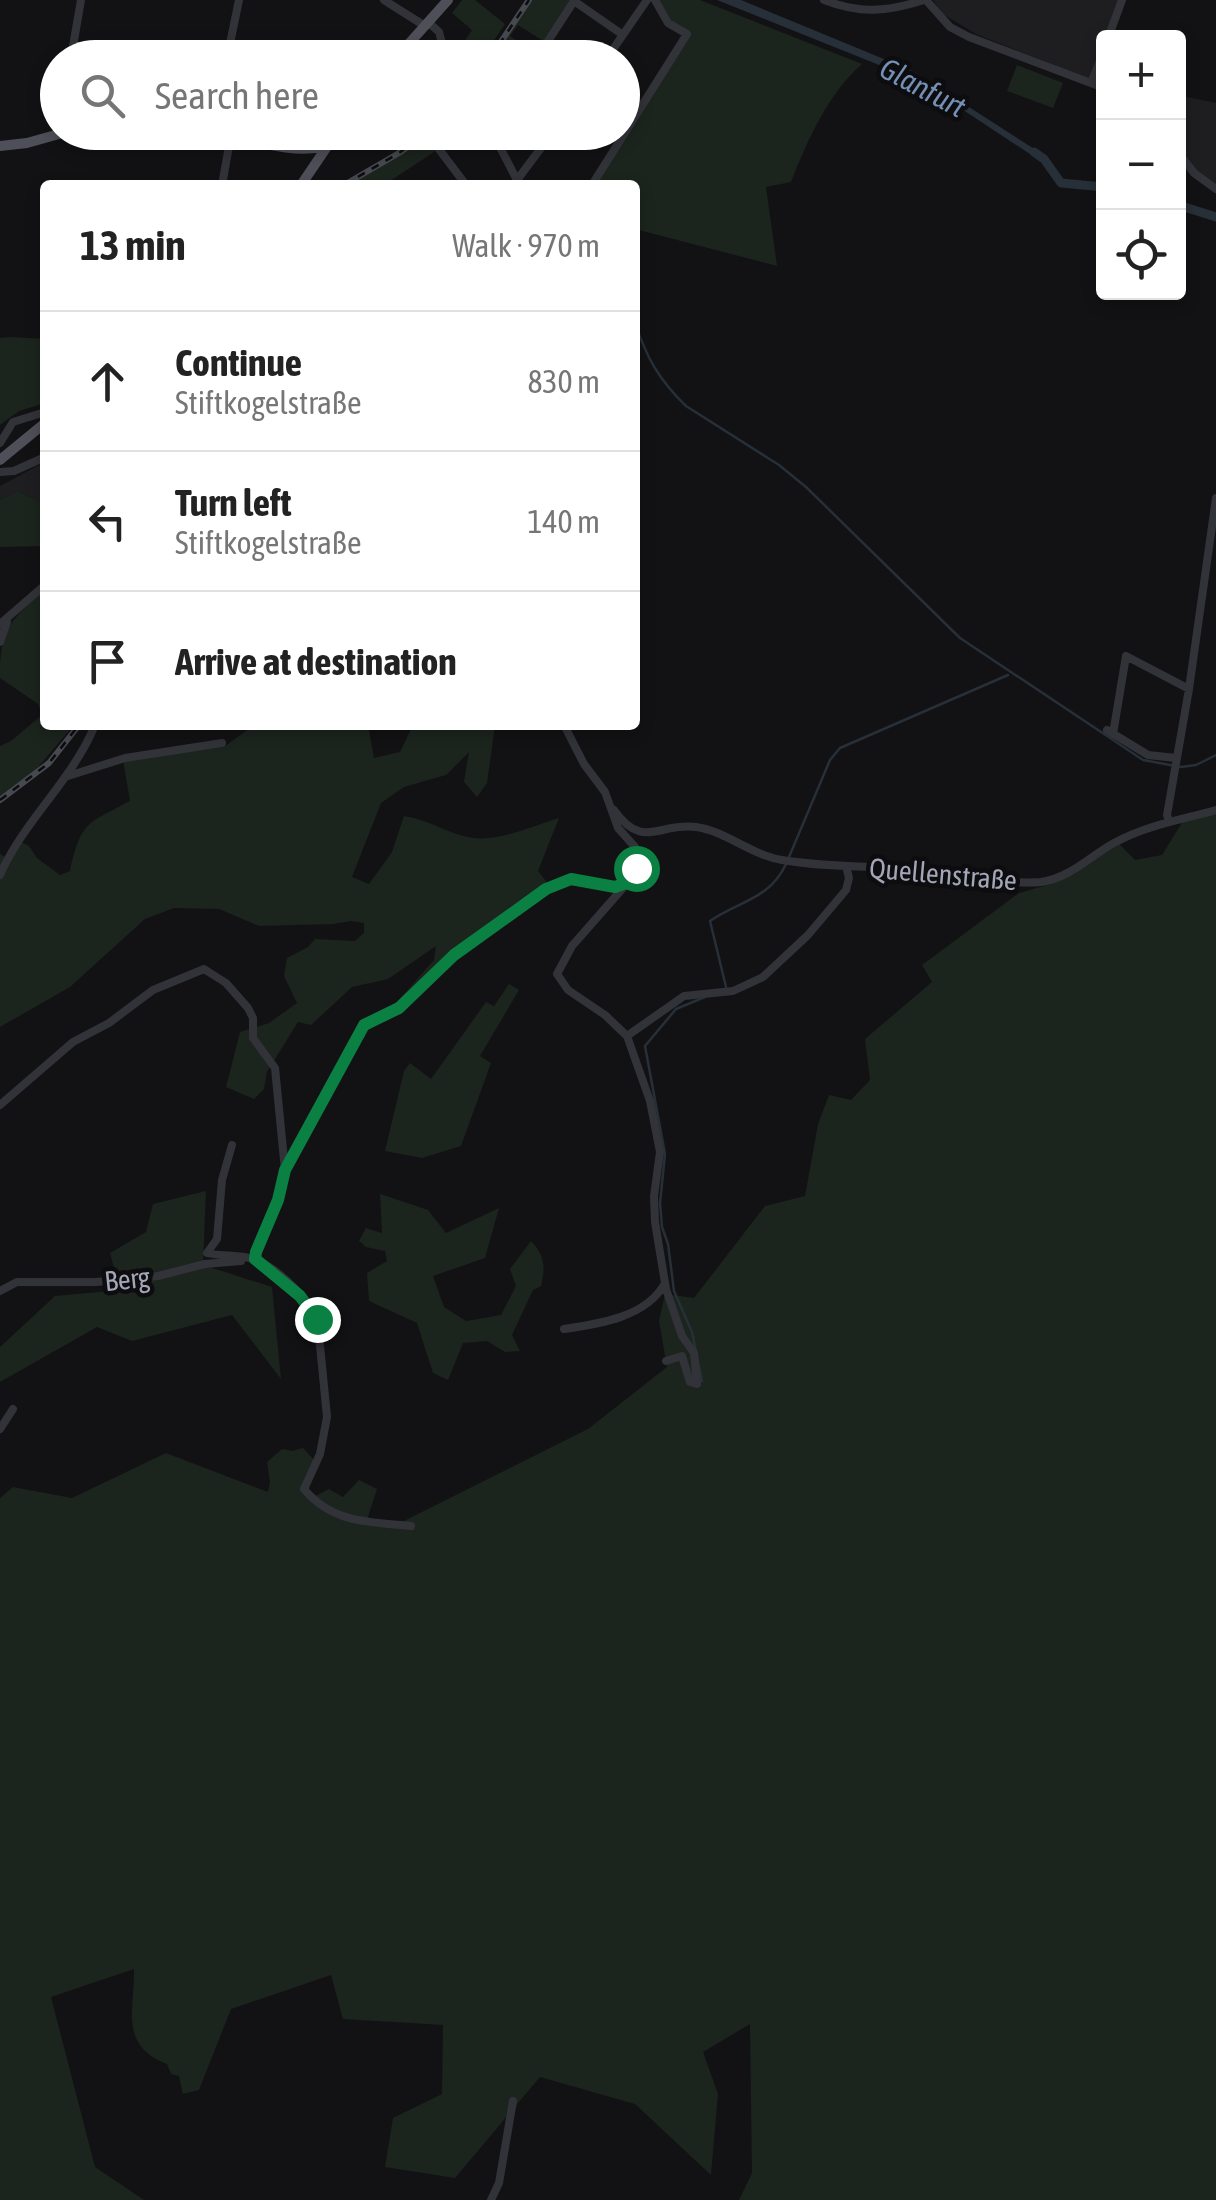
<!DOCTYPE html>
<meta charset="utf-8">
<style>
:root{--surface:#fff;--page:#f2f2f2;--text:#222;--muted:#767676;--line:#e0e0e0}
body{margin:0;font-family:"Asap Condensed",sans-serif;background:var(--page);color:var(--text)}
.controls{position:absolute;right:30px;top:30px;display:grid;overflow:hidden;border-radius:10px;box-shadow:0 5px 15px #0003}
.controls button{width:90px;height:90px;display:grid;place-items:center;padding:0;border:0;border-bottom:2px solid var(--line);background:var(--surface);color:var(--text);font:50px sans-serif}
.stop{position:absolute;width:30px;height:30px;margin:-22px;border:8px solid #0b8043;border-radius:50%;background:#fff}
.stop.end{background:#0b8043;border-color:#fff;box-shadow:0 2px 10px #0008}
.list{margin:0;padding:0;list-style:none}
h2{display:flex;justify-content:space-between;align-items:center;height:130px;margin:0;padding:0 40px;font-size:42px}
h2 small{font-size:32px;font-weight:400;color:var(--muted)}
.list li{display:grid;grid-template-columns:65px 1fr auto;gap:30px;align-items:center;box-sizing:border-box;height:140px;padding:0 40px;border-top:2px solid var(--line)}
.list b{display:block;font-size:38px;white-space:nowrap}
.list p{margin:0;font-size:32px;white-space:nowrap;color:var(--muted)}
.list em{font-size:32px;font-style:normal;color:var(--muted)}
.icon{flex:none;width:55px;height:55px;fill:none;stroke:currentColor;stroke-width:2;stroke-linecap:round;stroke-linejoin:round}
.map{position:relative;flex:none;width:1216px;height:2200px;overflow:hidden}
.search{position:absolute;background:var(--surface);box-shadow:0 5px 15px #0003;left:40px;top:40px;width:600px;height:110px;display:flex;align-items:center;gap:25px;box-sizing:border-box;padding:0 35px;border-radius:55px;color:var(--muted);font-size:38px}
.panel{position:absolute;background:var(--surface);box-shadow:0 5px 15px #0003;left:40px;top:180px;width:600px;height:550px;border-radius:10px}
.map>svg:first-child{display:block}
.built{fill:#1e1e21}
.green{fill:#1c241e}
.water{fill:#272f38}
.lines{fill:none;stroke-linecap:round;stroke-linejoin:round}
.stream{stroke:#272f38;stroke-width:2.5}
.river{stroke:#272f38;stroke-width:9}
.minor{stroke:#323339;stroke-width:8}
.major{stroke:#4e4f58;stroke-width:10}
.rail-casing{stroke:#474950;stroke-width:6}
.rail{stroke:#0d0d0f;stroke-width:2.5;stroke-dasharray:8;stroke-linecap:butt}
.route{stroke:#0b8043;stroke-width:12}
.labels{text-anchor:middle;dominant-baseline:central;stroke-width:9;stroke-linejoin:round;paint-order:stroke}
.street-label{font-size:28px;fill:#a2a6b6;stroke:#0d0d0f}
.water-label{font-size:30px;font-style:italic;fill:#7590b5;stroke:#0d0d0f}
</style>
<div class="map">
<svg width="1216" height="2200" viewBox="0 0 1216 2200">
<rect width="100%" height="100%" fill="#121214"/>
<path class="built" d="M 933,0 L 1121,0 L 1107,37 L 1104,38 L 1103,47 L 1091,80 L 976,34 L 943,14 Z
M 1178,95 L 1216,103 L 1216,188 L 1206,182 L 1179,150 Z
M 45,462 L 45,504 L 18,491 L 0,500 L 0,486 Z"/>
<path class="green" d="M 462,0 L 475,0 L 505,24 L 483,57 L 454,57 L 472,30 L 452,13 Z
M 531,0 L 572,0 L 545,42 L 518,25 L 510,36 L 536,54 L 534,57 L 517,57 L 502,48 L 492,58 Z
M 658,0 L 700,0 L 862,64 C 828,94 808,139 791,182 L 766,187 L 777,266 L 635,229 L 635,185 L 594,185 L 690,34 L 672,24 Z
M 1017,65 L 1063,83 L 1053,108 L 1007,91 Z
M 426,137 L 435,148 L 434,152 L 384,185 L 348,185 Z
M 11,337 L 45,339 L 45,403 L 19,411 L 0,425 L 0,338 Z
M 18,491 L 45,504 L 45,546 L 0,547 L 0,500 Z
M 45,589 L 45,725 L 74,725 L 28,779 L 0,798 L 0,746 L 11,741 L 42,715 L 38,704 L 0,678 C 0,627 10,622 45,589 Z
M 254,725 L 368,725 L 374,758 L 400,752 L 413,725 L 495,725 L 487,783 L 477,797 L 464,782 L 469,752 L 446,775 L 404,787 L 381,803 L 352,877 L 369,884 L 392,852 L 404,816 C 428,819 450,835 473,838 C 502,841 532,826 559,818 L 538,871 L 552,889 L 460,953 L 407,1007 L 398,1001 L 434,960 L 436,946 L 388,979 L 352,987 L 311,1025 L 298,1022 L 267,1072 L 264,1089 L 254,1099 L 226,1087 L 240,1032 L 269,1023 L 297,1003 L 284,976 L 287,958 L 308,947 L 315,939 L 355,941 L 364,933 L 364,923 L 351,921 L 333,924 L 259,926 L 219,909 L 174,908 L 145,919 L 70,987 L 0,1027 L 0,854 L 10,860 L 21,842 L 29,846 L 37,858 L 60,875 L 70,871 C 81,821 87,824 130,801 L 123,760 L 224,747 Z
M 1216,810 L 1216,2200 L 739,2200 L 752,2173 L 750,2024 L 703,2052 L 718,2094 L 711,2175 L 635,2104 L 540,2077 L 455,2178 L 385,2167 L 393,2118 L 442,2094 L 443,2025 L 343,2019 L 331,1975 L 231,2009 L 199,2090 L 183,2094 L 179,2076 L 171,2074 L 167,2064 C 118,2045 135,2009 134,1969 L 51,1997 L 95,2167 L 144,2200 L 0,2200 L 0,1498 L 13,1487 L 72,1498 L 166,1453 L 268,1492 L 270,1482 L 267,1462 L 282,1449 L 292,1451 L 303,1448 L 315,1461 L 302,1488 L 310,1499 L 329,1489 L 343,1497 L 359,1480 L 377,1489 L 366,1523 L 402,1522 L 588,1429 L 667,1367 L 659,1321 L 665,1294 L 694,1298 L 765,1206 L 805,1196 L 818,1124 L 829,1095 L 851,1100 L 870,1080 L 865,1039 L 932,982 L 922,965 L 1019,893 L 1051,884 L 1119,844 L 1135,860 L 1162,855 L 1183,821 Z
M 509,984 L 519,990 L 480,1056 L 491,1063 L 461,1146 L 422,1158 L 385,1151 L 404,1071 L 410,1063 L 431,1079 L 486,1002 L 494,1006 Z
M 206,1191 L 203,1265 L 272,1287 L 281,1379 L 232,1315 L 132,1341 L 97,1327 L 0,1382 L 0,1347 L 55,1296 L 120,1290 L 110,1253 L 146,1232 L 153,1204 Z
M 380,1194 L 428,1210 L 446,1233 L 499,1208 L 485,1258 L 433,1276 L 444,1307 L 466,1321 L 501,1315 L 516,1286 L 510,1269 L 531,1241 C 544,1255 546,1266 541,1286 L 533,1290 L 512,1335 L 520,1351 L 505,1352 L 487,1341 L 463,1343 L 448,1380 L 433,1373 L 417,1323 L 369,1301 L 367,1273 L 387,1261 L 385,1251 L 366,1247 L 359,1241 L 366,1228 L 382,1233 Z"/>
<path class="water" d="M 717,0 L 741,0 L 913,71 L 1042,154 L 1039,160 L 951,102 L 899,73 Z"/>
<g class="lines">
<path class="stream" d="M 635,322 C 646,357 659,380 686,406 L 779,465 L 806,487 L 960,638 L 1143,760 L 1181,767 L 1196,765 L 1216,755
M 789,857 L 830,760 L 840,748 L 1008,675
M 726,987 L 710,921 C 739,901 770,899 786,864
M 702,1381 L 692,1332 L 674,1291 L 668,1244 L 662,1227 L 660,1203 L 665,1154 L 645,1046 L 676,1009 L 705,997"/>
<path class="river" d="M 1034,152 L 1044,159 L 1061,183 L 1104,187
M 1178,205 L 1216,217"/>
<path class="minor" d="M 384,0 L 425,26
M 824,0 C 860,14 887,12 924,0
M 926,0 L 950,27 L 969,37 L 1104,88
M 428,22 L 439,32 L 446,58
M 1108,38 L 1122,0
M 71,58 L 81,0
M 227,58 L 239,0
M 537,58 L 574,1 L 623,35
M 607,58 L 647,0
M 1091,83 L 1104,51
M 426,132 L 466,185
M 492,132 L 518,182
M 436,146 L 458,132
M 1178,152 L 1194,173 L 1216,189
M 517,180 L 553,132
M 222,185 L 231,135
M 592,185 L 687,34 L 668,23 L 655,0
M 0,443 L 13,422 L 45,412
M 0,472 L 14,471 L 45,457
M 0,624 L 45,585
M 0,642 L 7,622
M 564,725 L 584,764 L 605,792 L 618,828 L 635,847 L 638,861 L 630,880 L 572,946 L 557,974 L 568,990 L 605,1015 L 627,1036 L 650,1101 L 660,1152 L 654,1196 L 655,1222 L 666,1289 L 682,1336 L 694,1353 L 697,1384 L 690,1382 L 682,1356 L 666,1361
M 1107,730 L 1148,755 L 1176,758
M 1113,734 L 1126,656 L 1189,689
M 68,776 L 125,758 L 222,743
M 614,810 C 643,851 659,822 696,827 C 726,831 751,855 782,860 C 835,869 889,865 942,871 C 973,874 1009,885 1041,882 C 1070,878 1090,856 1114,843 C 1147,825 1181,820 1216,810
M 1169,821 L 1167,815 L 1189,689 L 1216,498
M 0,875 C 24,820 72,781 95,725
M 627,1036 L 684,996 L 733,991 L 763,977 L 808,935 L 846,890 L 849,878 L 846,866
M 0,1105 L 73,1042 L 109,1023 L 153,990 L 204,969 L 226,983 L 248,1008 L 253,1018 L 253,1038 L 275,1068 L 285,1170
M 232,1145 L 222,1180 L 217,1239 L 207,1253 C 222,1257 242,1254 256,1260 C 280,1270 312,1301 318,1325 L 327,1417 L 320,1454 L 304,1489 C 332,1523 369,1522 411,1526
M 255,1259 L 278,1200 L 285,1170 L 364,1025 L 399,1008 L 454,955 L 546,889 L 571,879 L 611,887 L 622,885
M 0,1291 L 17,1282 L 96,1282 L 158,1276 L 205,1264 L 241,1261
M 564,1329 C 599,1324 647,1317 665,1283
M 0,1429 L 13,1409
M 491,2200 L 499,2183 L 513,2101"/>
<path class="major" d="M 396,58 L 448,0
M 219,132 C 256,140 290,155 328,146
M 0,146 L 27,143 L 66,132
M 301,185 L 337,132
M 0,460 L 45,423"/>
<defs>
<path id="rail" d="M 490,58 L 529,0
M 344,185 L 399,153 L 428,132
M 0,800 L 49,763 L 79,725"/>
</defs>
<use href="#rail" class="rail-casing"/>
<use href="#rail" class="rail"/>
</g>
<g class="lines">
<path class="route" d="M 317,1319 L 300,1296 L 255,1259 L 256,1252 L 278,1200 L 285,1170 L 364,1025 L 399,1008 L 454,955 L 546,889 L 571,879 L 615,887 L 626,883 L 636,868"/>
</g>
<g class="labels">
<g class="street-label">
<text transform="translate(943 874) rotate(5)">Quellenstraße</text>
<text transform="translate(127 1279) rotate(-6)">Berg</text>
</g>
<g class="water-label">
<text transform="translate(923 87) rotate(28)">Glanfurt</text>
</g>
</g>
</svg>
<div class="controls">
<button>+</button>
<button>−</button>
<button><svg class="icon" aria-label="locate" viewBox="0 0 24 24"><circle cx="12" cy="12" r="6"/><path d="M12 2v4M12 18v4M2 12h4M18 12h4"/></svg></button>
</div>
<div class="stop" style="left:636px;top:868px"></div>
<div class="stop end" style="left:317px;top:1319px"></div>
<div class="search"><svg class="icon" aria-label="search" viewBox="0 0 24 24"><circle cx="10" cy="10" r="6"/><path d="M15 15l6 6"/></svg>Search here</div>
<section class="panel">
<h2>13 min<small>Walk · 970 m</small></h2>
<ul class="list">
<li><svg class="icon" aria-label="ahead" viewBox="0 0 24 24"><path d="M12 20V5M6 11l6-6 6 6"/></svg><div><b>Continue</b><p>Stiftkogelstraße</p></div><em>830 m</em></li>
<li><svg class="icon" aria-label="left" viewBox="0 0 24 24"><path d="M17 20v-9H6M10 6l-5 5 5 5"/></svg><div><b>Turn left</b><p>Stiftkogelstraße</p></div><em>140 m</em></li>
<li><svg class="icon" aria-label="arrive" viewBox="0 0 24 24"><path d="M6 21V4h12l-3 4 3 4H6"/></svg><div><b>Arrive at destination</b></div></li>
</ul>
</section>
</div>
